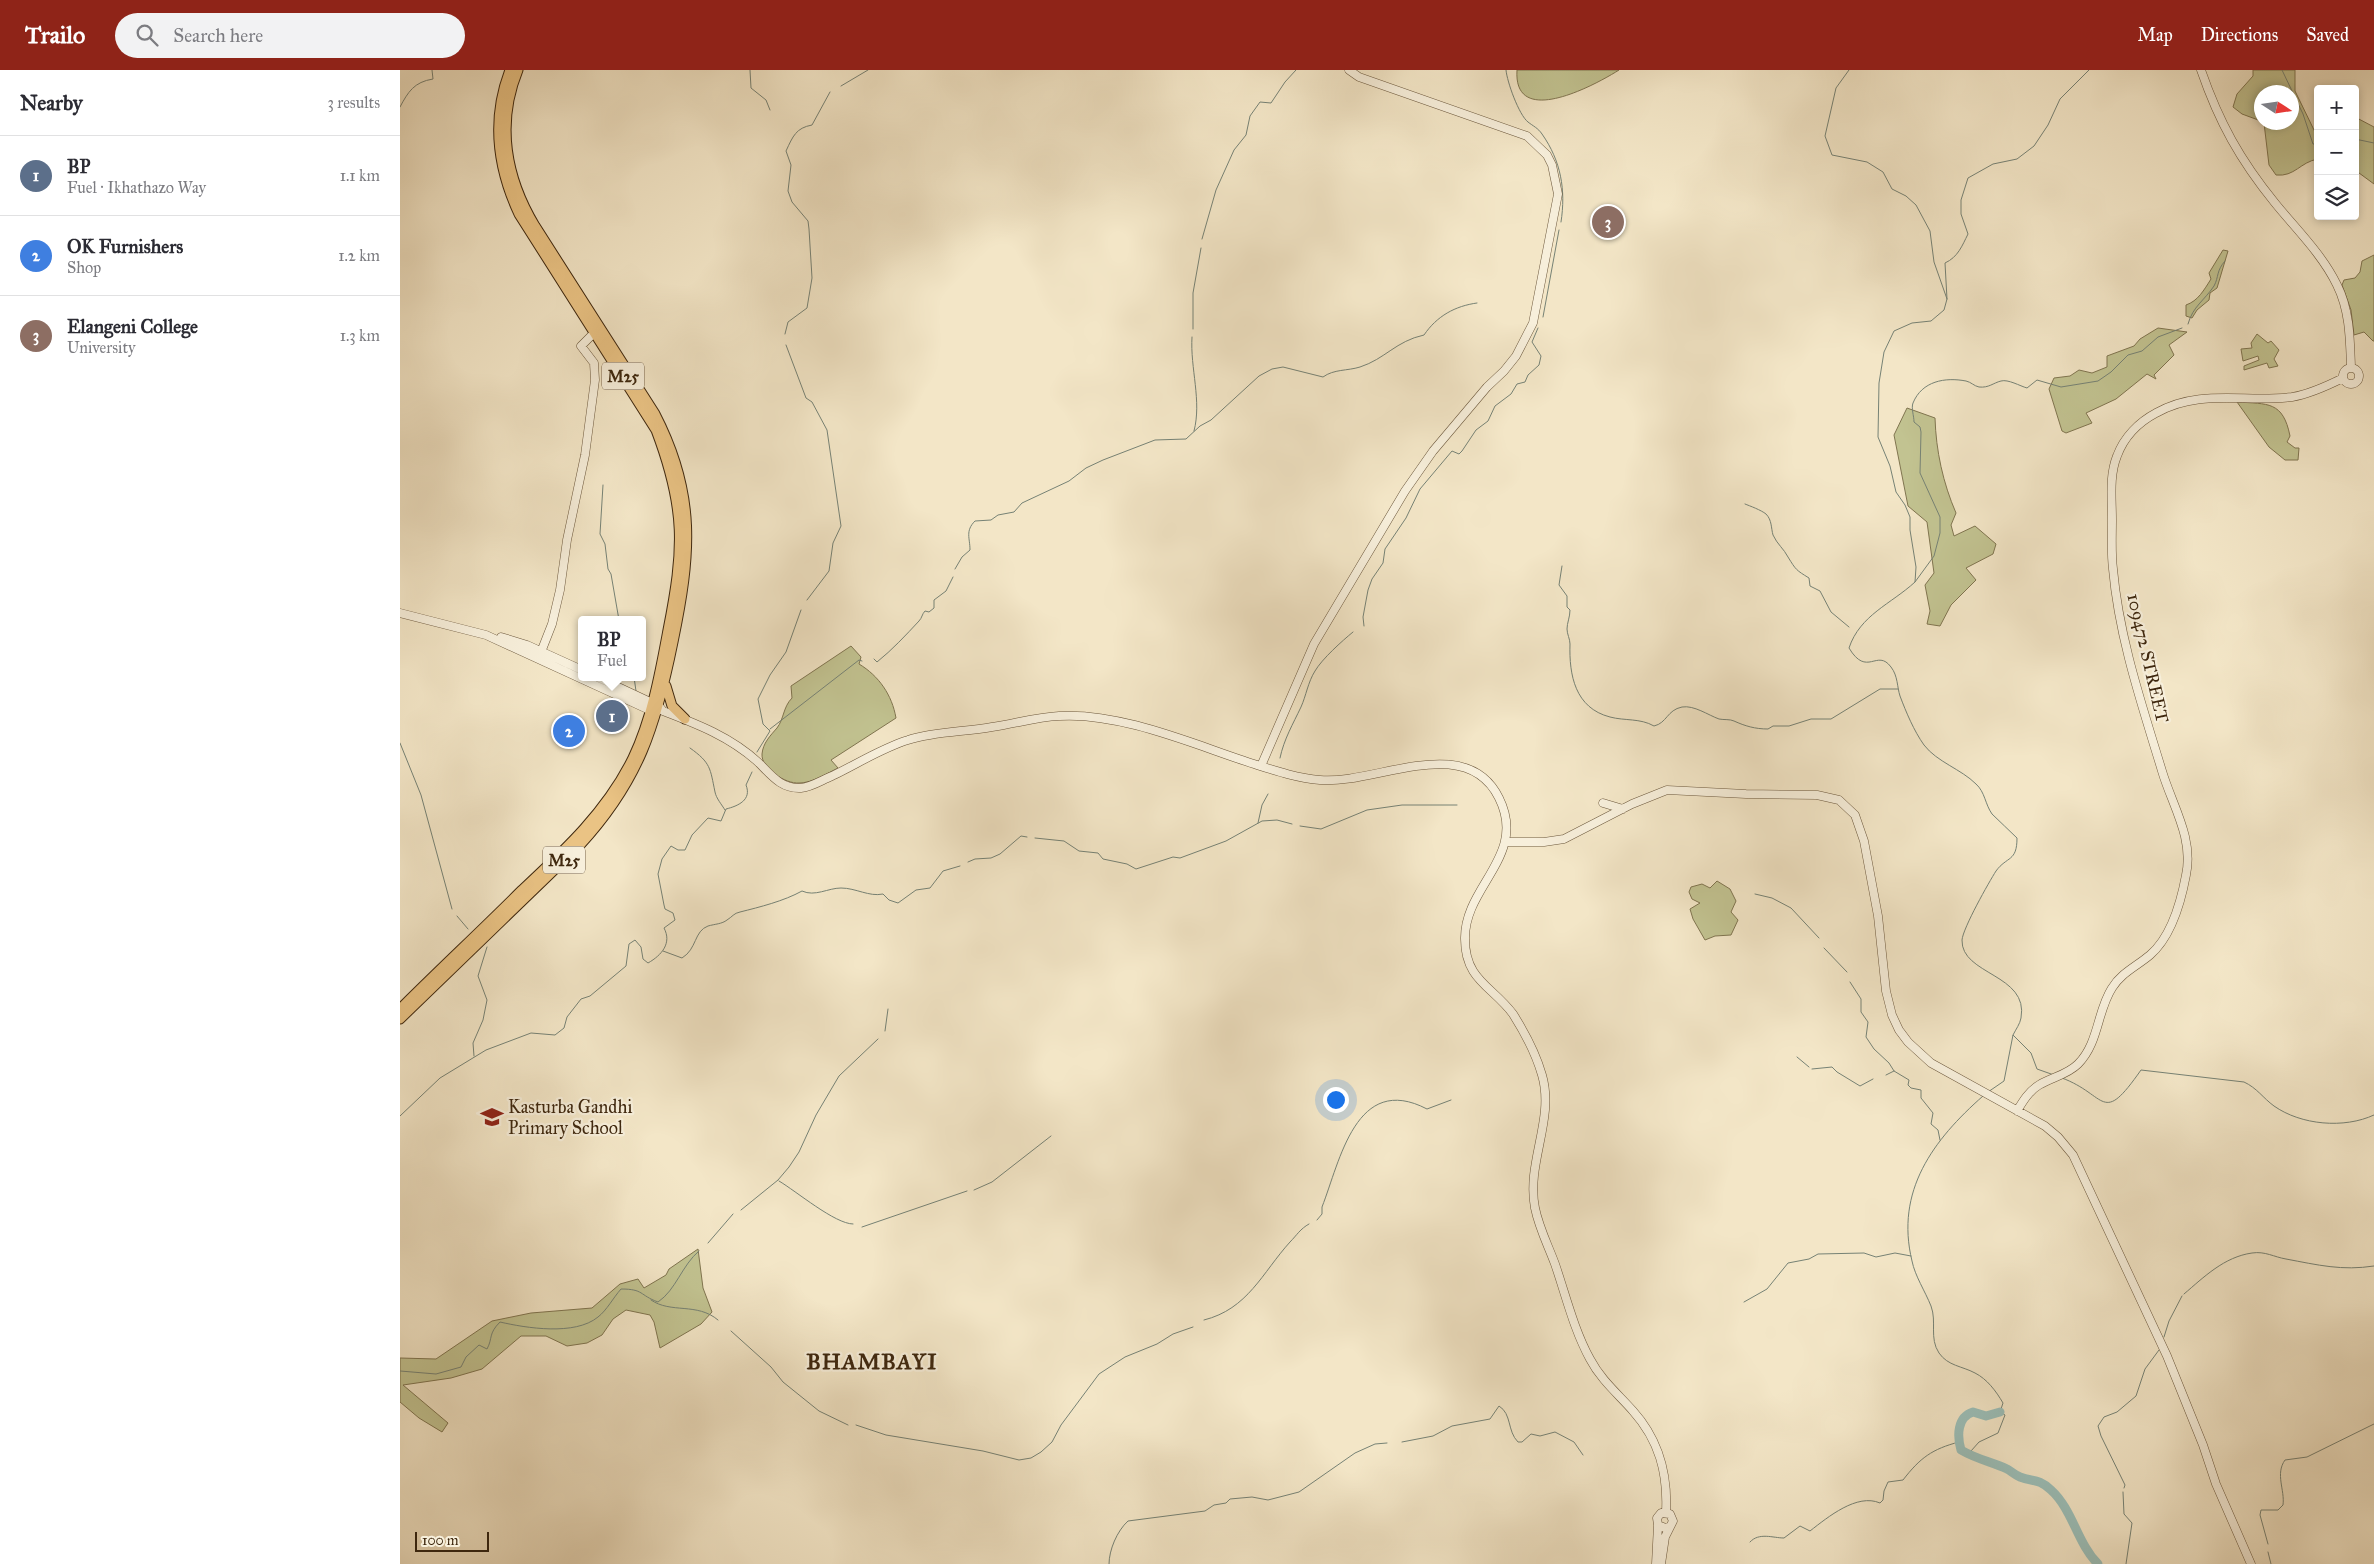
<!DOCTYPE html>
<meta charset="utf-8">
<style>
:root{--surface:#fff;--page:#f2f2f3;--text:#2b2b33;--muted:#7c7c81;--line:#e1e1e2;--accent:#8f2418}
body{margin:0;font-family:"IM FELL Great Primer",serif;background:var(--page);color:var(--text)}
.controls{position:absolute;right:15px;top:15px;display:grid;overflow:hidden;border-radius:5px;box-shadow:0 2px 8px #0003}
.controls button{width:45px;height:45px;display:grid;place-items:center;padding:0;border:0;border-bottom:1px solid var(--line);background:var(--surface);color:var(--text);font:25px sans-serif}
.compass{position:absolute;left:1854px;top:15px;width:45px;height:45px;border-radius:50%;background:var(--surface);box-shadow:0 2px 8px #0003;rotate:102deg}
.scale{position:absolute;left:15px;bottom:12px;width:74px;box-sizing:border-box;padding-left:5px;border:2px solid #3e270e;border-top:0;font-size:14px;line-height:18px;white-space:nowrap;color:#3e270e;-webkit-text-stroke:4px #f7efdb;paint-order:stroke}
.you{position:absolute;left:935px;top:1029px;width:18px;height:18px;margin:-12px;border:4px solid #fff;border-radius:50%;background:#1a73e8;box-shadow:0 0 0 8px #1a73e833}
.badge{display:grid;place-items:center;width:32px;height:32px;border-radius:50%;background:var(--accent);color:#fff;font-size:16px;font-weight:700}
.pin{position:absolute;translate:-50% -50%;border:2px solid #fff;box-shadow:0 1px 5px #0006}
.popup{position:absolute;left:178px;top:546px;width:68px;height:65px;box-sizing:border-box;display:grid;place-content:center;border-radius:5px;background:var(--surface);filter:drop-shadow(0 1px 4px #0005);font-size:16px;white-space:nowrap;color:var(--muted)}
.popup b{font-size:19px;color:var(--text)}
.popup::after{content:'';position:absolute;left:50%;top:100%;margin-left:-10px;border:10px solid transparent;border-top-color:var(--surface)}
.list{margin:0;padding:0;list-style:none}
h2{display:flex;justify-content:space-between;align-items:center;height:65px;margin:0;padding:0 20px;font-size:21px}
h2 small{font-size:16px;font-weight:400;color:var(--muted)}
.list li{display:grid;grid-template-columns:32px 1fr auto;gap:15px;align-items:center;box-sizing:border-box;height:80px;padding:0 20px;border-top:1px solid var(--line)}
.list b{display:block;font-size:19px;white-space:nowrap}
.list p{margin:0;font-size:16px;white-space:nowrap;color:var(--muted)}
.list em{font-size:16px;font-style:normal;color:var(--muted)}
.icon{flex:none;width:28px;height:28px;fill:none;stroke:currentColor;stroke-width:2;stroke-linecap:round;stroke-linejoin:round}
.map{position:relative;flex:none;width:1974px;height:1494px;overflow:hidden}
header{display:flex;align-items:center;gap:30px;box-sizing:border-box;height:70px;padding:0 25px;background:var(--accent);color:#fff}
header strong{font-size:24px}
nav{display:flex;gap:28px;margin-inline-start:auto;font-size:18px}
.search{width:350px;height:45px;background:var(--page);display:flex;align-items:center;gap:12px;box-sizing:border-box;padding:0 18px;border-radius:28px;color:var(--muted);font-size:19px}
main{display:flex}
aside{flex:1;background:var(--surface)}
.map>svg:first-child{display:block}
.green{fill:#c2c391;stroke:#807550}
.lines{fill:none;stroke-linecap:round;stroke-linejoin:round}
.stream{stroke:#768275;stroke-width:1}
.river{stroke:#9bbfb9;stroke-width:9}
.tertiary-casing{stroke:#6b573c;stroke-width:9}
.primary-casing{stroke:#3e270e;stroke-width:11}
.tertiary{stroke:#f7efdb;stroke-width:8}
.primary{stroke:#eac384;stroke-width:9}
.labels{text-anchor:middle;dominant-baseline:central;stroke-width:4.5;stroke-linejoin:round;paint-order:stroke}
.shield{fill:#f7efdb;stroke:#76634c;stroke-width:1}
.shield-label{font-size:16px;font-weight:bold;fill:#3e270e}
.street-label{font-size:18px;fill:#3e270e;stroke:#f7efdb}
.poi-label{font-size:18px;fill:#3e270e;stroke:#f7efdb;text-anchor:start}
.district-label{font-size:22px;font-weight:bold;letter-spacing:1px;fill:#3e270e;stroke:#f7efdb}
</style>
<header>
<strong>Trailo</strong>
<div class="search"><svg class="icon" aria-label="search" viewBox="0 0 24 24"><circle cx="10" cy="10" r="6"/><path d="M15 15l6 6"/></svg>Search here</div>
<nav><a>Map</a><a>Directions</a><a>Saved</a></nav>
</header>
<main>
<aside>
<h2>Nearby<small>3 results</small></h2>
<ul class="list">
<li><span class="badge" style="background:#5c6f8a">1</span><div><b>BP</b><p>Fuel · Ikhathazo Way</p></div><em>1.1 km</em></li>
<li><span class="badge" style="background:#3f7fe0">2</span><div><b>OK Furnishers</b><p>Shop</p></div><em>1.2 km</em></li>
<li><span class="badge" style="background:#8d6e63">3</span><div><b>Elangeni College</b><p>University</p></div><em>1.3 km</em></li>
</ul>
</aside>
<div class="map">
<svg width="1974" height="1494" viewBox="0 0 1974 1494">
<rect width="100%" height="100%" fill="#f3e6c7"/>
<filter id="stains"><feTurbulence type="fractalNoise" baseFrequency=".004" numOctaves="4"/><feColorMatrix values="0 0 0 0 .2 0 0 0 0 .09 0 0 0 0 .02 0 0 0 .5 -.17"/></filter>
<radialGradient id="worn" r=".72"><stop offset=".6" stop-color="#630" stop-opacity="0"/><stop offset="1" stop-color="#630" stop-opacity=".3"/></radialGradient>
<path class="green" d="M 1117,0 L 1219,0 C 1197,14 1113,60 1117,0 Z
M 1853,0 L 1895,0 L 1895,21 L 1915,62 L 1918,64 L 1918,89 C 1900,92 1895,107 1876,105 L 1869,95 L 1864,53 L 1892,52 L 1892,22 L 1862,22 L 1861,51 L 1842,44 L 1833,37 L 1837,24 L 1853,6 Z
M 1955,47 L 1974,57 L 1974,114 L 1955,100 Z
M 1823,180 L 1828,181 L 1817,218 L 1810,223 L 1809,230 L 1797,240 L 1792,248 L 1786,246 L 1786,235 C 1798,231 1804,220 1811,209 L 1809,203 Z
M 1974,185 L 1974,271 L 1973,271 L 1964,262 L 1954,265 L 1951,240 L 1942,215 L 1944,210 L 1955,208 L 1960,202 L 1962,191 Z
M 1758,258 L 1787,262 L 1769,275 L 1774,285 L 1754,305 L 1756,309 L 1747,304 L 1716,329 L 1686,343 L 1692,353 L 1666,363 L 1662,361 L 1649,319 L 1654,308 L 1670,306 L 1679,300 L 1692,303 L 1707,297 L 1707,286 L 1734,276 L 1740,269 Z
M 1857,264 L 1868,273 L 1871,271 L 1879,280 L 1874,289 L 1878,296 L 1869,298 L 1867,293 L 1844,300 L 1844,296 L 1859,290 L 1858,286 L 1843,291 L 1841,279 L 1852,278 L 1851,273 Z
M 1837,332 C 1868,334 1883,331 1890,366 L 1887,372 L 1895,378 L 1899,378 L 1898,390 L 1885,390 L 1869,377 Z
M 1507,338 L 1535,348 C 1536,381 1543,413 1556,443 L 1551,455 L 1554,466 L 1575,456 L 1596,474 L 1593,484 L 1566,498 L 1576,510 L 1551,535 L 1540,556 L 1527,554 L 1530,541 L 1525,515 L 1534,503 L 1527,452 L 1508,436 L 1494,365 Z
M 451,576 L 461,587 L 459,594 C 479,606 492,625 496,648 L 431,690 L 438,698 C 426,704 412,713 399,713 C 386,714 361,699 362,684 C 363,673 370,666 377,658 C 384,649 383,637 392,628 L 391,616 Z
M 1317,811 L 1330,819 L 1336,831 L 1331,842 L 1338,850 L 1331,865 L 1315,866 L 1305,870 L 1293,849 L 1290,839 L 1300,833 L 1292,829 L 1289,822 L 1291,817 L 1302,814 L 1310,818 Z
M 298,1179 L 303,1218 L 312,1242 L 301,1254 L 260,1278 L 254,1252 L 250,1245 L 226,1240 L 213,1249 L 202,1265 L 187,1273 L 167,1276 L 146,1266 L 121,1266 L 82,1299 L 51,1308 L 3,1315 L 48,1353 L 42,1362 L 19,1348 L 0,1332 L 0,1288 L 36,1289 L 92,1251 L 131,1243 L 192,1238 L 220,1214 L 238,1209 L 244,1218 L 266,1205 L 269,1199 Z"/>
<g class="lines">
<path class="stream" d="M 350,0 L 351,18 L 366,30 L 370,40
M 1106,0 C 1107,12 1119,45 1128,52 C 1133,56 1138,58 1142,64 C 1161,91 1166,120 1161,152
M 1449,0 L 1436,18 L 1425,66 L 1432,85 L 1467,92 L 1483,102 L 1492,119 L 1506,126 L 1516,135 L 1530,161 L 1534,192 L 1547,229 L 1544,240 L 1531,251 L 1512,253 L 1494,261 L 1484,282 L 1479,313 L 1478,367 L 1490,396 L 1496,422 L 1505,435 L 1510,447 L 1510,460 L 1516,497 L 1515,512 C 1491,534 1460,545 1449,578 C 1467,608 1477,578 1491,597 C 1498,606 1497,617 1500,626 C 1506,642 1514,661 1524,675 C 1537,692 1561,699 1576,714 C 1585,722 1585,734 1592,744 C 1600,752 1609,760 1617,768 C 1617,792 1607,786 1596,801 C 1589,812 1563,858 1562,870 C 1561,905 1629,904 1621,948 C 1620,954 1616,959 1613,965
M 1882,0 L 1903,44 L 1913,74 L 1918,74
M 441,16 L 468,0
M 0,37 C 8,22 14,12 33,9 L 32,0
M 1955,69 L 1974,73
M 802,169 L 816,120 L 834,80 L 846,65 L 850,46 L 860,32 L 871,33 L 885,12 L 896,0
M 1547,229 L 1545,193 C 1558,187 1562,176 1568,164 L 1561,144 L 1561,130 L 1568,108 L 1593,94 L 1617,89 L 1634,76 L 1648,55 L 1660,29 L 1689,0
M 1143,247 L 1159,160
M 1788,254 C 1793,236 1804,231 1814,216 C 1819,207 1816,201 1825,191
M 793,259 L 793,223 L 801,178
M 385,264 L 388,252 L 407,238 L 412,208 L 409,159 L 408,151 L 392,132 L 388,121 L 391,95 L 386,81 C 393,66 396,58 412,55 L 430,22
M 792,267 C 790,298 802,331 794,361
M 386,275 L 406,328 L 412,332 L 427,360 L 441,456 L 433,473 L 429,501 L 407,530
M 203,415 L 200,464 L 205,474 L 208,499 L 211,504 L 219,550
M 1345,434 C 1350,436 1361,440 1366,444 C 1372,450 1371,458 1373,465 C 1377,474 1384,479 1388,487 C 1396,500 1396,500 1409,508 L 1410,516 L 1420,521 L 1431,542 L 1449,557
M 1162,496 L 1159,515 L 1167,526 L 1167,537 L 1170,540 C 1170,547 1167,553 1167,559 C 1167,564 1170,569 1170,574 C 1169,605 1175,638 1210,647 C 1225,651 1240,648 1254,656 C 1267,653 1267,640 1282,637 C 1294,635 1308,645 1319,649 C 1324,650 1330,649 1334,651 C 1345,656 1355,659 1368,659 L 1373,656 L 1389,656 L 1411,649 L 1431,649 L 1480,619 L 1498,619
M 555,499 L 562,487 L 570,480 C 570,468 565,461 575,451 L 591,450 L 598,445 L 614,442 L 622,433 L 669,411 L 686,398 L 703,390 L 755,370 L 786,369 L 800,356 L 811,350 L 859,306 L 872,299 L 883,297 L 923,307 C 934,299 947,301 960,297 C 985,289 996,271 1024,265 C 1037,246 1055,236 1077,233
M 1515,512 L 1534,486 L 1540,463 L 1540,447 L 1520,403 L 1521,362 L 1520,357 L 1514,352 C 1514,346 1511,338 1513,333 C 1522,311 1545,307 1566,311 C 1571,312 1574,316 1579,317 C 1589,318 1593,313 1601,311 C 1608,309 1620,316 1627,318 L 1637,310 L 1661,317 L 1698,311 L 1711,302 L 1728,285 L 1742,281 L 1758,267 L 1782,258
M 964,556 L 963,547 L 968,520 L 972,509 L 983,493 L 985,479 L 1006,448 L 1020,419 L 1052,381 L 1059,384 L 1062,381 L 1076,360 L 1088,351 L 1095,336 L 1111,324 L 1117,314 L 1125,312 L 1128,305 L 1139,295 L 1141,286 L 1132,272 L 1138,258
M 474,589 L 477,592 C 492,580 506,565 519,551 C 522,548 522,544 525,541 L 529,542 L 534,538 L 534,530 L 546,521 L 553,507
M 234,607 L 236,621
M 370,659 L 459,590 L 462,591
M 0,673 L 21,725 L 52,839
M 290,678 C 311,693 310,698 315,722 C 316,728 322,735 325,740
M 357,682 L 370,661 L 363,654 L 358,629 L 370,605 L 386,582 L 401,540
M 880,688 C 884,669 893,654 901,637 C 906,626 908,612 915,601 C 922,589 942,571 953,562
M 858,753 L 862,735 L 868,724
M 900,756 L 921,759 L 967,740 L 1002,735 L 1057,735
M 635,768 L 664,771 L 679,781 L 698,783 L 703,789 L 727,794 L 736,799 L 773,787 L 780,788 L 826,771 L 862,751 L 877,750 L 892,754
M 568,792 L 575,789 L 591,788 L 600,784 L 621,766 L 627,767
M 1355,824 L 1372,828 L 1391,838 L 1419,868
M 57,846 L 68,859
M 1424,878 L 1447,902
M 263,881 L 282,888 C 297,879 294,861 308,856 C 315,854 322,854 327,850 C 332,847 334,843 340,842 C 360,837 384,831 402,821 C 415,827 428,818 441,818 C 456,818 469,827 483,824 L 489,830 L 498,833 L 516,820 L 530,818 L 543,801 L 560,796
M 1450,912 L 1461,929 L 1461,942 L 1468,952 L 1466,967 L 1474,979 L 1489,993 L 1494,1001 L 1509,1010 L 1508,1015 L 1511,1018 L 1521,1020 L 1521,1028 L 1533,1043 L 1531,1054 L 1538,1060 L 1540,1070
M 485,961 L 488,939
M 74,986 L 73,973 L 83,950 L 87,930 L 78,906 L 87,877
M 1397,987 L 1409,997
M 1412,999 L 1432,997 L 1437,1002 L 1460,1016 L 1473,1009
M 1486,1005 L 1494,1001
M 1662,1008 C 1708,1025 1701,1057 1741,1000 L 1844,1012 C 1857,1018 1863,1028 1874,1036 C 1901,1055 1944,1059 1974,1045
M 1588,1022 L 1604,1011 L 1613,965 L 1631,983 L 1637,999 L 1654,1005
M 0,1046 L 40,1008 L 86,980 L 131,963 L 155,965 L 164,958 L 167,947 L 181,929 L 190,926 L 226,896 L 229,874 L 235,870 L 241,877 L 243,889 L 248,893 C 262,885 272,873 264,858 L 275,850 L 273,843 L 265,839 L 264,835 L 258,804 L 262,789 L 271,776 L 278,780 L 285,780 L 292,765 L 308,748 L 321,751 L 326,739 C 338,736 352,730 346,715 L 352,702
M 379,1111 C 396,1121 435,1154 453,1154
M 574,1120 L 592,1112 L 651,1066
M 341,1140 L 378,1110 L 389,1097 L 399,1082 L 416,1045 L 439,1006 L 478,969
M 917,1150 L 922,1144 L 922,1137 C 940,1091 956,1002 1027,1039 L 1051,1030
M 462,1157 L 567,1121
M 308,1173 L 333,1144
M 1784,1224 C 1804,1207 1824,1187 1852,1183 C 1865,1181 1874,1187 1886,1189 C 1918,1195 1942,1201 1974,1196
M 251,1230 C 271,1244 297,1232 318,1250
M 1344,1232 L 1367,1219 L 1388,1193 L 1409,1189 L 1418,1184 L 1464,1183 L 1476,1187 L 1495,1183 L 1511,1186
M 804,1250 C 848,1239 862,1203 890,1172 C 897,1165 900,1159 909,1154
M 331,1261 L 371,1297 L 383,1312 L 419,1341 L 448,1355
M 1764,1267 L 1769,1251 L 1782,1226
M 0,1301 L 36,1304 L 61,1297 L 66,1287 L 79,1275 L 87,1279 C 93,1268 88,1264 100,1252 C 126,1258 175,1266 198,1247 C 207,1240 213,1228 221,1219 C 244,1219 239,1225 258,1232 C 276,1220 282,1195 299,1181
M 456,1355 L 486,1365 L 583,1381 L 619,1390 L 631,1388 L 641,1382 L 652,1372 L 661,1355 L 699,1304 L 725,1287 L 757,1274 L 773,1264 L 793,1257
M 1002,1372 L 1033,1366 L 1052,1356 L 1090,1349 L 1099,1336 C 1112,1344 1107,1361 1118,1372 L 1122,1372 L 1131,1364 L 1140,1366 L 1155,1362 L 1174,1372 L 1183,1385
M 1572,1385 L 1571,1381 L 1579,1372 L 1598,1363 L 1605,1345 L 1600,1342 L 1603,1333 C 1596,1321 1587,1309 1575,1303 C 1562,1296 1548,1296 1539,1283 C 1529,1268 1537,1252 1531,1236 C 1525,1221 1515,1206 1512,1191 C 1495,1121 1533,1070 1583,1026
M 1724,1418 L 1725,1415 L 1701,1366 L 1698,1356 L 1704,1347 L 1717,1342 L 1736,1326 L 1745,1299 L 1759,1280
M 1723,1422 L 1724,1444 L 1732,1453 L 1726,1494
M 1350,1472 C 1359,1462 1373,1468 1384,1468 L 1400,1456 L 1410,1461 C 1428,1447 1457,1423 1480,1433 L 1483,1430 L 1484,1421 L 1488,1412 L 1503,1410 C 1520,1388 1532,1379 1559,1372
M 1868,1474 L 1860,1445 L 1861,1440 L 1878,1440 L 1883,1435 C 1885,1420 1875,1404 1885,1390 L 1907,1387 L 1974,1354
M 1868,1482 L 1871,1494
M 709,1494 C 709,1480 717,1461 728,1451 L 805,1441 L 814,1435 L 826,1433 L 830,1429 L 852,1427 L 868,1430 L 899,1422 L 955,1383 L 975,1374 L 987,1373"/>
<path class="river" d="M 1600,1342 L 1586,1346 L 1573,1342 C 1557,1347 1557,1366 1561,1380 C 1576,1389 1592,1392 1607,1399 C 1611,1401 1615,1405 1620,1407 C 1633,1412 1638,1408 1651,1420 C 1673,1440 1677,1473 1698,1494"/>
<defs>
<path id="tertiary" d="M 1801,0 C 1819,52 1840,90 1875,133 C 1896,159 1922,184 1937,215 C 1950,241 1950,270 1951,297
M1943 306a8 8 0 1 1 16 0a8 8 0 1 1-16 0Z
M 0,543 L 86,565 L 256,643
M 101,567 L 127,575 L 182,600
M 141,582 L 152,554 L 160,520 L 167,470 L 185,385 L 195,310 L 194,293 L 181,276 L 195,262
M 197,607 L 259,636 L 263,641 C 297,654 331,667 359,693 C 371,705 381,719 401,718 C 412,717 422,710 432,706 C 457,694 482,678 508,670 C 535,661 565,662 592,657 C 614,654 636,647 659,646 C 721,642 795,675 854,694 C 876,701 897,708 920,710 C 975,715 1066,661 1099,728 C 1128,786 1064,816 1065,869 C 1065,910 1092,916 1113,944 C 1125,963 1136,984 1142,1005 C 1155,1049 1126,1093 1135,1138 C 1139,1158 1148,1175 1155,1194 C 1166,1226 1174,1260 1190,1289 C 1201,1310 1218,1324 1233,1341 C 1259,1370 1268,1403 1266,1442
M 861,696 L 914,574 L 1005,421 L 1033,381 L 1087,317 L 1104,301 L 1116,286 L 1133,253 L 1158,124 L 1152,95 L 1147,85 L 1127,66 L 959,7 L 949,0
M 1203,733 L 1223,739
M 1106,772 L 1144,772 L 1164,769 L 1232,734 L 1267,720 L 1346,724 L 1417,725 L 1439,730 L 1455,745 L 1464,771 L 1478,846 L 1486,921 L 1492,945 L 1499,960 L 1508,972 L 1531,993 L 1645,1056 L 1658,1067 L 1673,1085 L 1767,1286 L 1803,1375 L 1816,1414 L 1851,1494
M 1617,1041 C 1623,1031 1629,1021 1639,1015 C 1652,1007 1667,1005 1678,994 C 1699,973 1697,941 1712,918 C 1721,903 1737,896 1750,885 C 1771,867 1781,832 1786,805 C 1794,768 1772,735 1762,701 C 1742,635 1719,568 1713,499 C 1711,483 1712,466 1712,450 C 1712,428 1709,406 1717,386 C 1724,367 1739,352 1756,343 C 1799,318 1846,333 1892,327 C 1910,324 1927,316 1943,308
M 1256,1494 L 1258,1455
M 1261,1494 L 1265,1467 L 1273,1451 L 1270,1444 L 1261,1443 L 1257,1448 L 1258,1455 L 1265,1458 L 1269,1457"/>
<path id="primary" d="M 266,616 L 272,636 L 285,649
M 0,939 C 40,899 82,860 122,820 C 165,780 207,741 233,688 C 252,648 260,603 268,560 C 284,479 286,439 256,360 L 119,144 C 97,97 91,49 110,0
M 0,949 L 180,775 C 239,711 256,656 273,572 C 291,485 297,425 255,344 L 135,156 C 106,108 96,54 118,0"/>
</defs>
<use href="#tertiary" class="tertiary-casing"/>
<use href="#primary" class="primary-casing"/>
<use href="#tertiary" class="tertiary"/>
<use href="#primary" class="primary"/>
</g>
<defs>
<symbol id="school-bare" viewBox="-9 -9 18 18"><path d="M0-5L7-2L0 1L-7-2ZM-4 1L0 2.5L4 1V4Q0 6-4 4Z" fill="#8f2418" stroke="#f7efdb" stroke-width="2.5" paint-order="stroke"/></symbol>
</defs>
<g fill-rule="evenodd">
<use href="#school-bare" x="76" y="1031" width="32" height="32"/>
</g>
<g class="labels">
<g class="shield">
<rect x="202" y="292.5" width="42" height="27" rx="4"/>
<rect x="143" y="776.5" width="42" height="27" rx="4"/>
</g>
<g class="shield-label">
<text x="223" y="306">M25</text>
<text x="164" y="790">M25</text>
</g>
<g class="street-label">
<text transform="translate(1748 588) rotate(77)">109472 STREET</text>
</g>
<g class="poi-label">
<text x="108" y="1037">Kasturba Gandhi<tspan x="108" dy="21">Primary School</tspan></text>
</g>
<g class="district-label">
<text x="472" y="1291">BHAMBAYI</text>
</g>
</g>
<rect width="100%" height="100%" filter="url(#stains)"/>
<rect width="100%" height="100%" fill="url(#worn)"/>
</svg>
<div class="controls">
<button>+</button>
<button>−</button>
<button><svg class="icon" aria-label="layers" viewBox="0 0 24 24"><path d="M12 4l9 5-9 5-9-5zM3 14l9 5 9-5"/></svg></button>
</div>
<svg class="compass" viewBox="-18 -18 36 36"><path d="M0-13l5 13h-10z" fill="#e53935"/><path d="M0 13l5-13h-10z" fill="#7c7c81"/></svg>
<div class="scale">100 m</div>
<div class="you"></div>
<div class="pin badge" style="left:212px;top:646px;background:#5c6f8a">1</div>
<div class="popup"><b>BP</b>Fuel</div>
<div class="pin badge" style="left:169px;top:661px;background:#3f7fe0">2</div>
<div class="pin badge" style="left:1208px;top:152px;background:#8d6e63">3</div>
</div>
</main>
